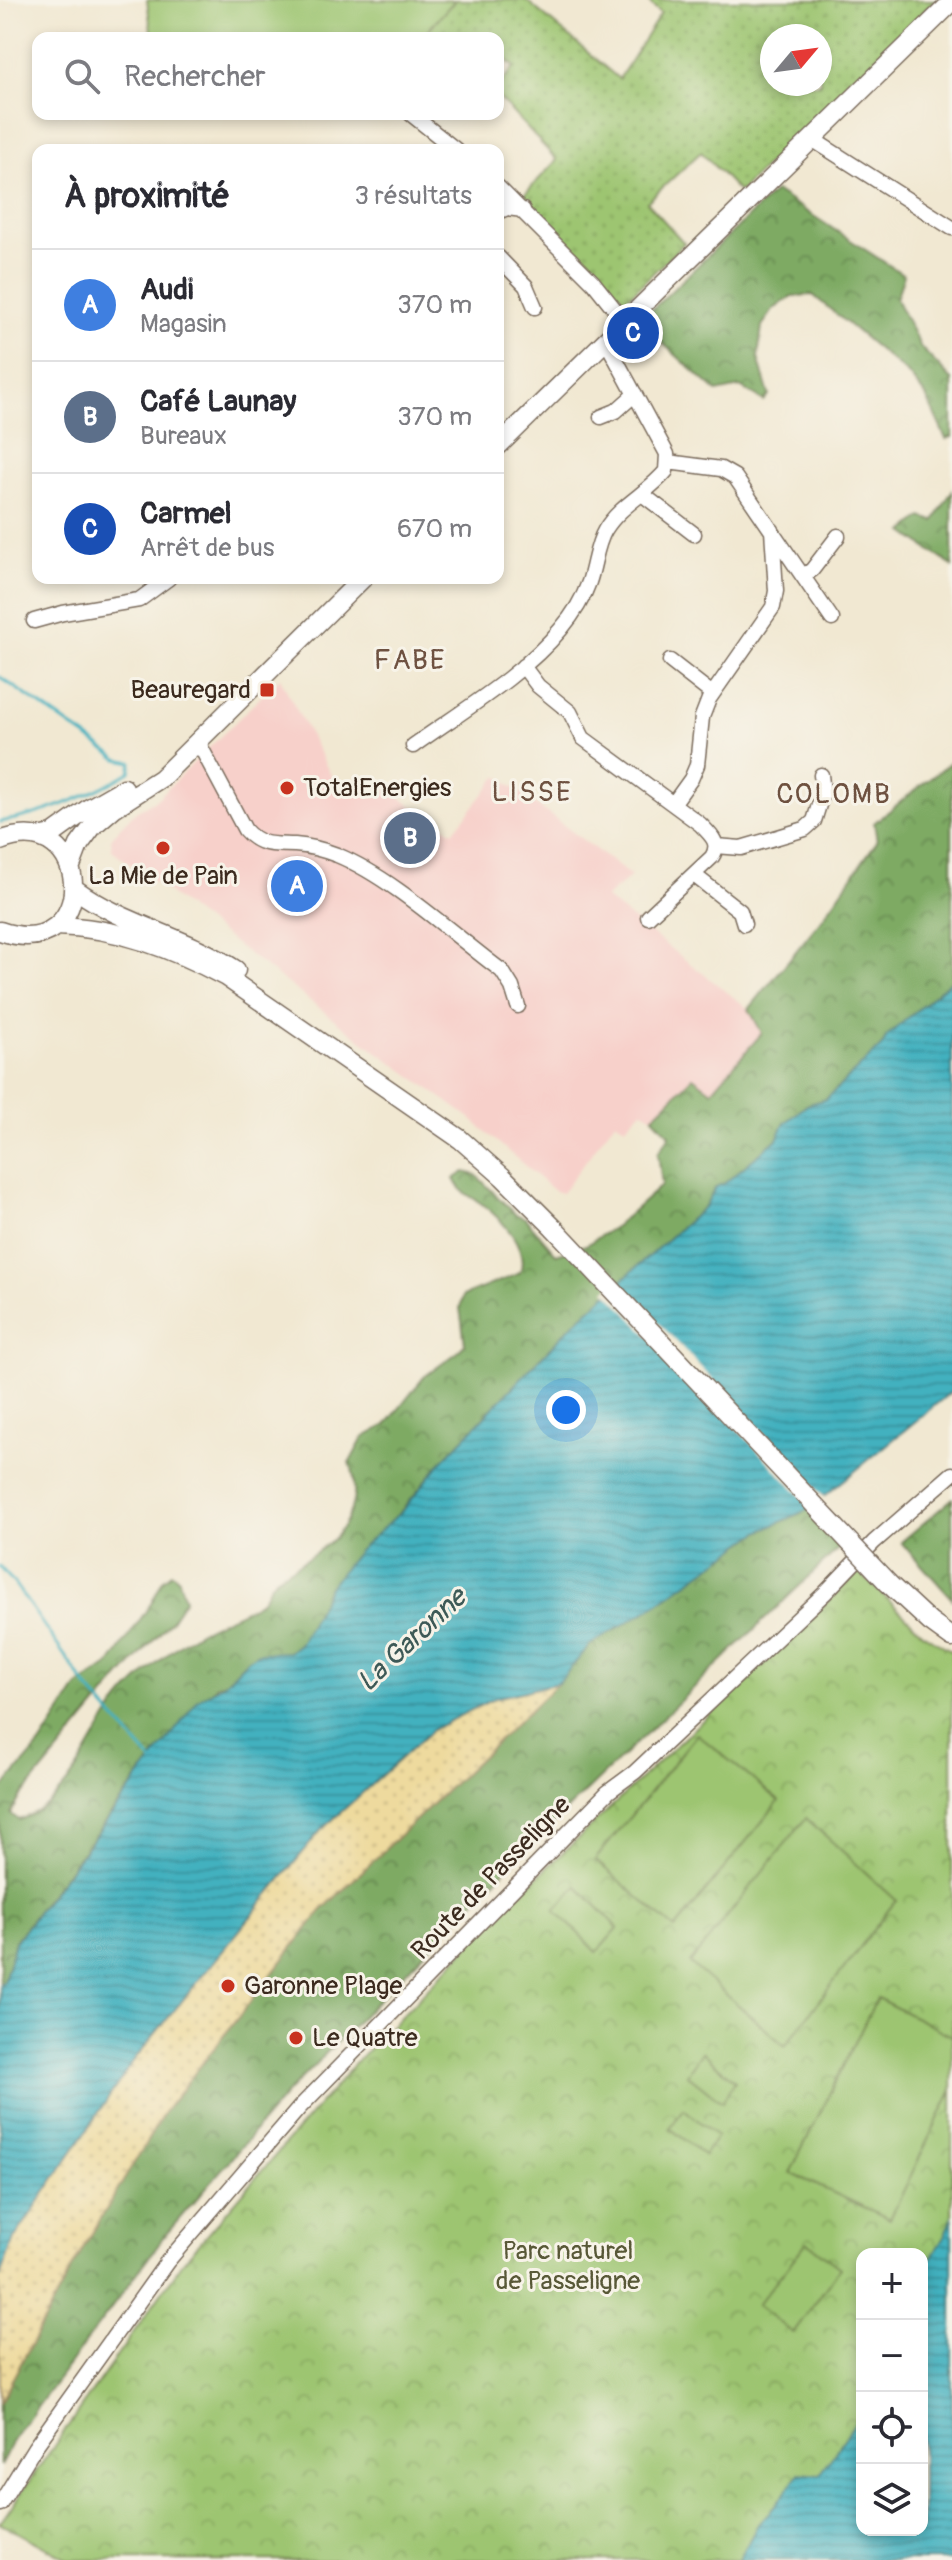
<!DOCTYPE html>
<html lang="fr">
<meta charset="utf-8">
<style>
:root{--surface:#fff;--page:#f2f2f3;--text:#2b2b33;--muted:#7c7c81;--line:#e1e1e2;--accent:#c8321e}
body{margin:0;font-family:Pangolin,sans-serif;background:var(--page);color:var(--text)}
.controls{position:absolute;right:24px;bottom:24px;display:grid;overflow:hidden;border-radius:16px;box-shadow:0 4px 12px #0003}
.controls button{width:72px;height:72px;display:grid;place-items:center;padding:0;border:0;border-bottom:2px solid var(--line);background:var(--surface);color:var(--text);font:40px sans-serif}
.compass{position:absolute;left:760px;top:24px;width:72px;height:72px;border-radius:50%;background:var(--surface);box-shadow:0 4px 12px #0003;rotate:61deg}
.you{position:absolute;left:566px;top:1410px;width:28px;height:28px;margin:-20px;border:6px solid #fff;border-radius:50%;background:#1a73e8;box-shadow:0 0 0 12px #1a73e833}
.badge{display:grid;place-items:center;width:52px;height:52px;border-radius:50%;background:var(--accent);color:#fff;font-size:26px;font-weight:700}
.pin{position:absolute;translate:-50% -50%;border:4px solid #fff;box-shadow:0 2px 8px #0006}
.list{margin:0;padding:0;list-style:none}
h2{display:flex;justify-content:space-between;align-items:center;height:104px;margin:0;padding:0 32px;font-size:34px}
h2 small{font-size:26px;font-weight:400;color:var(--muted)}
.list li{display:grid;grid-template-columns:52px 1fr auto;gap:24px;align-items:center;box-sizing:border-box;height:112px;padding:0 32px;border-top:2px solid var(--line)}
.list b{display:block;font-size:30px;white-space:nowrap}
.list p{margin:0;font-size:26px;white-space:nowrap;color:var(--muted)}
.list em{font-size:26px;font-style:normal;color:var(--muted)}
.icon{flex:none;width:44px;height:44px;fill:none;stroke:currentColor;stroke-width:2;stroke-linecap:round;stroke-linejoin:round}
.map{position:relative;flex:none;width:952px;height:2560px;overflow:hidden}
.search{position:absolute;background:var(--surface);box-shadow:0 4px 12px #0003;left:32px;top:32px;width:472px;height:88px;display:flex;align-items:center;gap:20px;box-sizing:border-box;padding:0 28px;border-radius:16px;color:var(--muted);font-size:30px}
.panel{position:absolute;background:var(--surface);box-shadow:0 4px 12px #0003;left:32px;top:144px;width:472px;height:440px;border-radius:16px}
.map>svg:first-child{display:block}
.built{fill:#f7d0ca}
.grass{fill:url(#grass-dots);stroke:#6c7848;stroke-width:2;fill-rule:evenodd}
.forest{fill:url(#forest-crowns);stroke:#5c6a40;stroke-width:2}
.sand{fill:url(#sand-dots);stroke:#94825e;stroke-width:2}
.park{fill:url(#park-crowns);stroke:#6c7848;stroke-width:2;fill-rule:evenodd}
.pitch{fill:#9dc571;stroke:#6c7848;stroke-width:2}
.water{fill:url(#water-rules);stroke:#3e6e6e;stroke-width:2}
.pier{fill:#f1e8d2}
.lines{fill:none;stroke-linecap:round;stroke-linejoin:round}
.stream{stroke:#42b1bf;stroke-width:3}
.minor-casing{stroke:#7b6c5d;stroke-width:17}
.major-casing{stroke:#7b6c5d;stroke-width:21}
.minor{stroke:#fff;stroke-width:14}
.major{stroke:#fff;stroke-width:18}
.major-bridge-casing{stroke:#7b6c5d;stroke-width:21;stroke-linecap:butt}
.major-bridge{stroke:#fff;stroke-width:18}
.poi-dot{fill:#c8321e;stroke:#f7f3e8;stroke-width:3}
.labels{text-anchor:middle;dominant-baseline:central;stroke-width:6;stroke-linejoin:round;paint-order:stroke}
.poi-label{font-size:26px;fill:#3b2a1e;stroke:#f7f3e8;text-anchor:start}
.street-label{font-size:26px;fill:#3b2a1e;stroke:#f7f3e8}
.park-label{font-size:26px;fill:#585837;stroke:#f7f3e8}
.neighbourhood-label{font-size:28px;letter-spacing:2px;fill:#6e5140;stroke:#f7f3e8}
.water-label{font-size:28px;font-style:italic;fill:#3d5956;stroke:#f7f3e8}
</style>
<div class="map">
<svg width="952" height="2560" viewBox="0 0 952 2560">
<defs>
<pattern id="grass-dots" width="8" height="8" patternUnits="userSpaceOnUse" patternTransform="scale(2)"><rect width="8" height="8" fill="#9dc571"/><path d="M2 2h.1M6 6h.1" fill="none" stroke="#88a961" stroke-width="1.8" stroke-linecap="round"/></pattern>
<pattern id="forest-crowns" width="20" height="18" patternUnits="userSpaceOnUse" patternTransform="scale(2)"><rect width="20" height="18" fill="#7eaa63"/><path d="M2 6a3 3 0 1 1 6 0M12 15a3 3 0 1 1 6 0" fill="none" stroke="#688b51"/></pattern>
<pattern id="sand-dots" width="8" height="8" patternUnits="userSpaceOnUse" patternTransform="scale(2)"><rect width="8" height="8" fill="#eeda9e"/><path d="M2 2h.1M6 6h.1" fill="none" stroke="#cdbb88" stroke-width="1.8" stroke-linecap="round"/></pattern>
<pattern id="park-crowns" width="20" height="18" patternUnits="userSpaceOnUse" patternTransform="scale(2)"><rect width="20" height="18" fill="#9dc571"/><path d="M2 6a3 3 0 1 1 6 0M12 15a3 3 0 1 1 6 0" fill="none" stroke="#88a961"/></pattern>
<pattern id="water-rules" width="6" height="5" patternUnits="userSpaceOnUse" patternTransform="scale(2)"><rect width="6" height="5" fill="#42b1bf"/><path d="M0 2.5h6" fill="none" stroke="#38909b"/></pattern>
</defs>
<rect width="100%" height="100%" fill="#f7f3e8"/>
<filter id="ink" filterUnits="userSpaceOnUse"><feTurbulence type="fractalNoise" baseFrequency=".0125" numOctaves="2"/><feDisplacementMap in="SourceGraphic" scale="16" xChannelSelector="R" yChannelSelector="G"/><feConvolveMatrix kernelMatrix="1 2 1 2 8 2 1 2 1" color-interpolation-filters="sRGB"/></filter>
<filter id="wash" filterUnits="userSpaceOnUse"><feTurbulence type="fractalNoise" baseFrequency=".006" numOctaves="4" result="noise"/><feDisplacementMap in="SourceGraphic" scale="32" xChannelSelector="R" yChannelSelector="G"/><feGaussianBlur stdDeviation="1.8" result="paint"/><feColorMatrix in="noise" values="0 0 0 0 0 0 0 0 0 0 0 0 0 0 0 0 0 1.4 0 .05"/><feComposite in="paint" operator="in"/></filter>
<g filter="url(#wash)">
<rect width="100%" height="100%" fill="#f1e8d2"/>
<path class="built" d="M 280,678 L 342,796 L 372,780 L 453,832 L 498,776 L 631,876 L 605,898 L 749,1009 L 762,1033 L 711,1091 L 692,1077 L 653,1117 L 642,1110 L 625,1127 L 615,1121 L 562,1193 L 554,1191 L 470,1118 L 360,1039 L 112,850 L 111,839 L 123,824 L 136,811 L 157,799 Z"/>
<path class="grass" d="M 455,0 L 526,0 L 619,79 L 661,13 L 646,0 L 935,0 L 739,192 L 701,152 L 647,202 L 684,243 L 623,302 L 523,196 L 557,160 L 498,97 L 498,88 L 514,67 L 498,53 L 498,38 L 435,38 L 427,31 ZM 772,36 L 820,36 L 820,84 L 772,84 Z"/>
<path class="forest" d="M 775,191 L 904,275 L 896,299 L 921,348 L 952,380 L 952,437 L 946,439 L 926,396 L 908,374 L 813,295 L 792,296 L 774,309 L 762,326 L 758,358 L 769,395 L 764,401 L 740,387 L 717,392 L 639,322 Z
M 952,491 L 952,566 L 904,532 L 922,517 L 934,521 Z
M 952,761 L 952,980 L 888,1036 L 882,1046 L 826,1099 L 807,1105 L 786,1123 L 777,1139 L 725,1183 L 716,1187 L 705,1206 L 573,1324 L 442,1461 L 404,1508 L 329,1587 L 301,1643 L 289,1652 L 248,1659 L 226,1682 L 217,1685 L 151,1761 L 15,1941 L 4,1981 L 0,1984 L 0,1791 L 40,1745 L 78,1686 L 110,1664 L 152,1602 L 163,1580 L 172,1573 L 179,1579 L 185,1599 L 170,1622 L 116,1682 L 20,1798 L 11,1814 L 19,1820 C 79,1798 90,1728 132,1687 C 149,1670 169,1652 188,1639 C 209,1623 237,1617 259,1602 C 268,1596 267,1585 276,1578 C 293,1566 323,1551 336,1536 C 354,1515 359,1488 350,1462 L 363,1438 L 386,1425 L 424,1377 L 458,1352 L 465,1344 L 460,1308 L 463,1296 L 520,1273 C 529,1246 502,1220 482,1204 C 470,1195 460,1193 454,1179 L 465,1172 L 476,1175 L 515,1214 L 525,1218 L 556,1254 L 586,1245 L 617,1225 L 662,1185 L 658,1153 L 670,1135 L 653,1117 L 693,1077 L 712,1091 L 762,1033 L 749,1009 L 822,919 L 877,841 L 874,823 Z
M 952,1499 L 952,1599 L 901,1542 Z
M 809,1509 L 841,1546 L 519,1856 L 288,2092 L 168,2232 L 12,2441 L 0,2466 L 0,2402 L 82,2250 L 165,2111 L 321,1911 L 558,1683 L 590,1645 L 654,1606 L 759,1532 Z"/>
<path class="sand" d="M 558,1683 L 321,1911 L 165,2111 L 82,2250 L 0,2402 L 0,2277 L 14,2239 L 133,2061 L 321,1830 L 433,1729 L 495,1698 Z"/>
<path class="park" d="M 859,1572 L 924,1634 L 952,1651 L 952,2560 L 68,2560 L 0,2523 L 183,2262 L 351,2068 L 515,1898 ZM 862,2254 L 922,2254 L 922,2530 L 862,2530 Z"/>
<path class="pitch" d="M 147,0 L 455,0 L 421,38 L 152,38 Z
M 697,1734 L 779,1801 L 675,1929 L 595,1860 Z
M 806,1818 L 896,1900 L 785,2046 L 690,1963 Z
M 577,1886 L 618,1928 L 597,1952 L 555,1910 Z
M 877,1998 L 952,2036 L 952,2090 L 890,2219 L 790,2173 Z
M 702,2052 L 735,2081 L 722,2102 L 687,2074 Z
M 684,2109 L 717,2136 L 704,2155 L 670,2128 Z
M 807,2242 L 840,2268 L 793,2333 L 757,2305 Z"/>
<path class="water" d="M 952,980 L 952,1391 L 809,1509 L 759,1532 L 654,1606 L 590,1645 L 558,1683 L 495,1698 L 433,1729 L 321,1830 L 133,2061 L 14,2239 L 0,2277 L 0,1984 L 4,1981 L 15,1942 L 198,1700 L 226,1682 L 248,1659 L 258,1653 L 289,1652 L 300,1643 L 329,1587 L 358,1551 L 404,1509 L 442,1461 L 573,1324 L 705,1206 L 716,1187 L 725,1183 L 777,1139 L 785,1123 L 807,1105 L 826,1099 L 882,1046 L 887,1036 Z
M 952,2215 L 952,2560 L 739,2560 L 758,2524 L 775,2506 L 800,2473 L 820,2475 L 862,2412 L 862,2530 L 922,2530 L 922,2272 L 944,2237 Z"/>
<path class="pier" d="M 617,1279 L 827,1500 L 814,1510 L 605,1290 Z"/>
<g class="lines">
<path class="stream" d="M 0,677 L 118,759 L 132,762 L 130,772 C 89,796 47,814 0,822
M 0,1567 L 14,1583 L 86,1686 L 153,1762"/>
</g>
</g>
<g filter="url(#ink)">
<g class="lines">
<defs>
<path id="minor" d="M 411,114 L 456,150
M 812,139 L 952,228
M 498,187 L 593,282 L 625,322
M 498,212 L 507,208 L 523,210
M 498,257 L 526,286 L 535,307
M 601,417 L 616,411 L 635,394
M 668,462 L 721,469 L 735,477 L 832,619
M 642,494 L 694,534
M 803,576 L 812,570 L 838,536
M 34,621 L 63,613 L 139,600 L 169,578
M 670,661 L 711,693
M 523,666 L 538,686 L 570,712 L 583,738 L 700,824 C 711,835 721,843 712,857 L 648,917
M 197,740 L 245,830 C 260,847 274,844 295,845 C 309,846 324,850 337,855 C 393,878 452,934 502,971 L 512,987 L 518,1006
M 413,746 C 462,711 523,675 561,629 C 573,615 583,599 589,582 C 595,565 596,545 605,530 C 620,505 648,493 666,471 L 667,454 L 606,341
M 673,804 L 691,779 L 697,765 L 702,717 L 709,699 L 773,607 L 776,591 L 772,530
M 716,846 L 741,848 L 805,829 L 814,821 L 823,792 L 821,775
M 694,875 L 740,911 L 744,924
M 0,2504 L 35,2447 L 167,2262 L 300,2107 L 608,1792 L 635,1772 L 825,1593 L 874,1542 L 952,1474"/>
<path id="major" d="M 498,446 L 952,2
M 38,837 L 53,834 L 89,808 L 124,788
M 0,841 C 94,805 101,965 0,931
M 71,866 L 79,845 L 93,826 L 114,808 L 161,778 L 363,578
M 75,889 C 124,925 185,936 236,970
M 56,926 C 117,927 173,949 226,977 L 460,1139 L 503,1177 L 554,1228
M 888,1583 L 930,1622 L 952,1638"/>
</defs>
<use href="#minor" class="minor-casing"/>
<use href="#major" class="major-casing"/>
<use href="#minor" class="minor"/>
<use href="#major" class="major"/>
<defs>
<path id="major-bridge" d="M 554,1228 L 888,1583"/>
</defs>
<use href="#major-bridge" class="major-bridge-casing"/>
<use href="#major-bridge" class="major-bridge"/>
</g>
</g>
<g class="poi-dot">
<rect x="259" y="682" width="16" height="16" rx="4"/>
<circle cx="287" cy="788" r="8"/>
<circle cx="163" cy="848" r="8"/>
<circle cx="228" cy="1986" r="8"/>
<circle cx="296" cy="2038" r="8"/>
</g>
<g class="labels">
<g class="poi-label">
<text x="251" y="690" text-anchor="end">Beauregard</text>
<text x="303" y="788">TotalEnergies</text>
<text x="163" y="876" text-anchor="middle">La Mie de Pain</text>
<text x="244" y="1986">Garonne Plage</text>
<text x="312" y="2038">Le Quatre</text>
</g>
<g class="street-label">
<text transform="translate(491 1878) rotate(-46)">Route de Passeligne</text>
</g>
<g class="park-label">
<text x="568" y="2251">Parc naturel<tspan x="568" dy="30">de Passeligne</tspan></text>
</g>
<g class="neighbourhood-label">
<text x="410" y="660">FABE</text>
<text x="532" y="792">LISSE</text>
<text x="834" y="794">COLOMB</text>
</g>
<g class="water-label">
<text transform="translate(412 1640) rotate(-43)">La Garonne</text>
</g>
</g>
</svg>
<div class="controls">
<button>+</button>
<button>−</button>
<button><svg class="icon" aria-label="locate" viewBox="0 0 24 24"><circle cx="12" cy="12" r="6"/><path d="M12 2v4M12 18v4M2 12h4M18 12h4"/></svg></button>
<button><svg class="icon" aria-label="layers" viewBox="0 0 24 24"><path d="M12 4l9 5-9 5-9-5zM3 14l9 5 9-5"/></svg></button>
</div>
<svg class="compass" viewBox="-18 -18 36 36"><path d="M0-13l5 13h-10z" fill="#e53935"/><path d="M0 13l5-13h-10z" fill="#7c7c81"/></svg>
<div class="you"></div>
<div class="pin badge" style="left:297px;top:886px;background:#3f7fe0">A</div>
<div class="pin badge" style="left:410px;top:838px;background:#5c6f8a">B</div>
<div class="pin badge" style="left:633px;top:333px;background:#1a4fb4">C</div>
<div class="search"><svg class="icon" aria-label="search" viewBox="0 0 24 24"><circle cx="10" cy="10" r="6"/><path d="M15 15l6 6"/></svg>Rechercher</div>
<section class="panel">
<h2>À proximité<small>3 résultats</small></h2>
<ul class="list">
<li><span class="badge" style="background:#3f7fe0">A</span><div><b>Audi</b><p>Magasin</p></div><em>370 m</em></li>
<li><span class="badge" style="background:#5c6f8a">B</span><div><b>Café Launay</b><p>Bureaux</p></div><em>370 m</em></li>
<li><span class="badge" style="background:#1a4fb4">C</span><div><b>Carmel</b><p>Arrêt de bus</p></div><em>670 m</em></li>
</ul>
</section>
</div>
